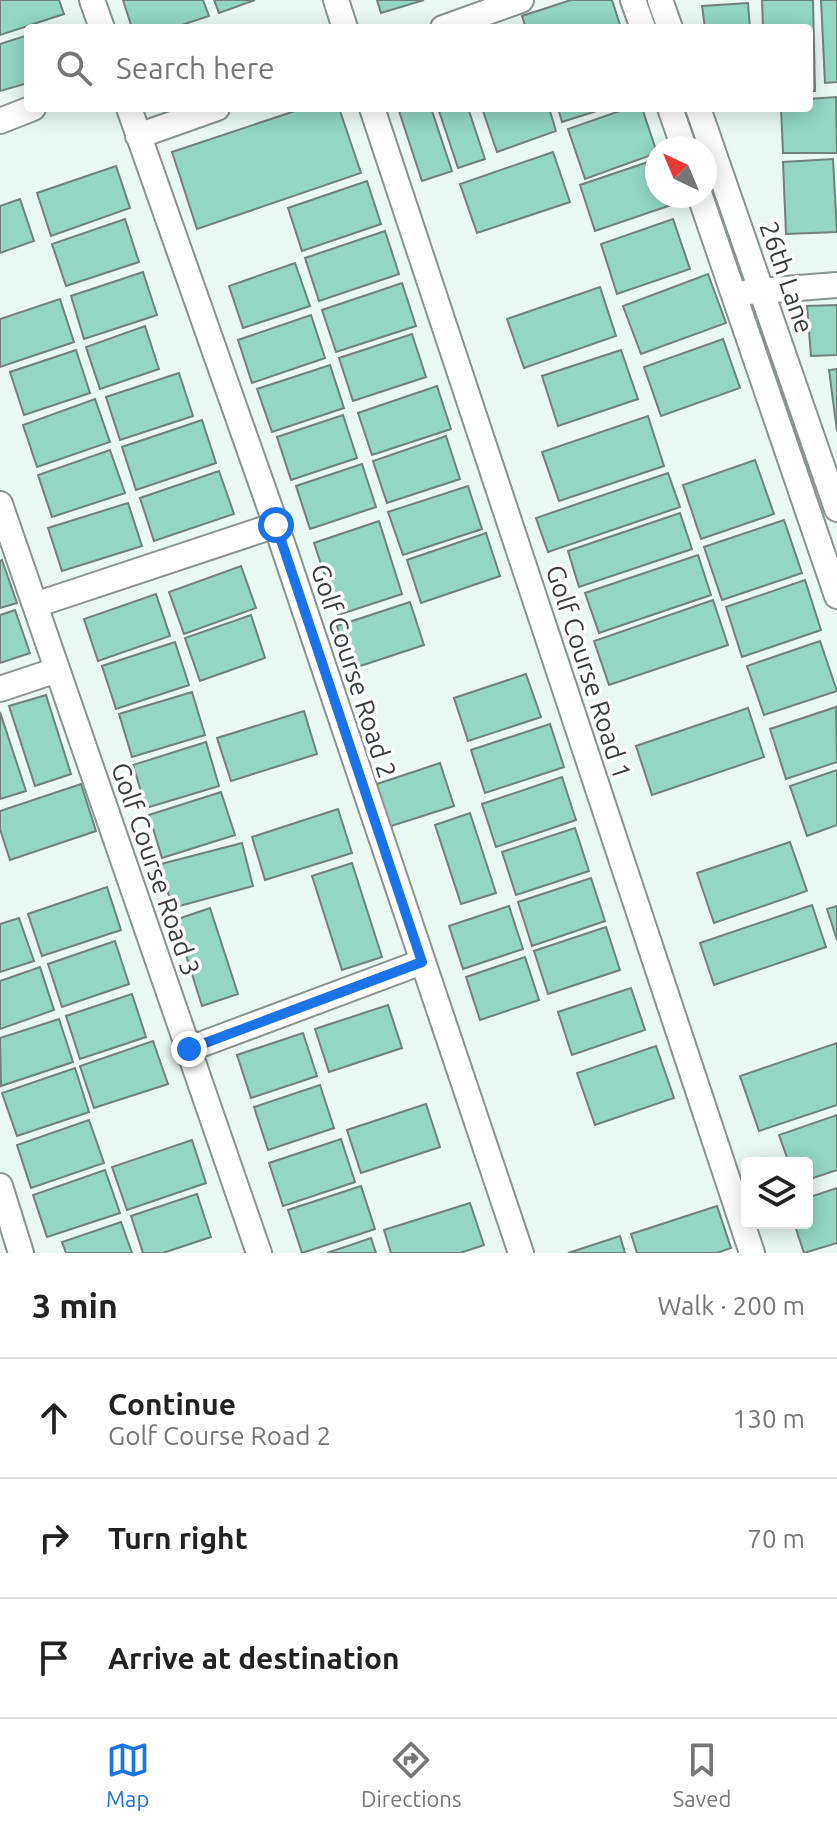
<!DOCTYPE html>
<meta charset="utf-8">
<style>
:root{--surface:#fff;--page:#f2f2f2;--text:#222;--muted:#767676;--line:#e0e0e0;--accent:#1a73e8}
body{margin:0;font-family:Ubuntu,sans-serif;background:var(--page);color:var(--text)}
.controls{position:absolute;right:24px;bottom:24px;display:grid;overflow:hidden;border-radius:8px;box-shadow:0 4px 20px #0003}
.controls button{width:72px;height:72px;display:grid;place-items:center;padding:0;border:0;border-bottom:2px solid var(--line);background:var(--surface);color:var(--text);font:40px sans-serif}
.compass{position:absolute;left:645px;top:136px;width:72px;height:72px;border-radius:50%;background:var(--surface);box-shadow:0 4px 20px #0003;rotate:316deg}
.stop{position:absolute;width:24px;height:24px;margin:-18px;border:6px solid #1a73e8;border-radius:50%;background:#fff}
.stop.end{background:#1a73e8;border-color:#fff;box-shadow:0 2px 8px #0008}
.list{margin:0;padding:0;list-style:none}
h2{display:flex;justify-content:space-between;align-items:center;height:104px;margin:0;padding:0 32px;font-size:34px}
h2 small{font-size:26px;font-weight:400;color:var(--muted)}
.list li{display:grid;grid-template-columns:52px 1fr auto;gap:24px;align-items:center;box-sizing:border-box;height:120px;padding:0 32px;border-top:2px solid var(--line)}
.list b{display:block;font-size:30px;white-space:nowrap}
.list p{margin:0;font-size:26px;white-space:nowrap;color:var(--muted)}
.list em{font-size:26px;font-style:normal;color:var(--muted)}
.icon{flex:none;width:44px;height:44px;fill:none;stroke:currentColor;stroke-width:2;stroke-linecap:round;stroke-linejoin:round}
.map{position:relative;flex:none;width:837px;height:1253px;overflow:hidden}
.search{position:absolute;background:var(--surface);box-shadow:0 4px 20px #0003;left:24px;right:24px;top:24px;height:88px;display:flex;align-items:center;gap:20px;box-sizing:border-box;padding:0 28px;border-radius:8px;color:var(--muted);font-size:30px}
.sheet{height:464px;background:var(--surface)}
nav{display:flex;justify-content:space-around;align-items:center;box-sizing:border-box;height:112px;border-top:2px solid var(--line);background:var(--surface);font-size:22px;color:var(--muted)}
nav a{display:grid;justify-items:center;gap:4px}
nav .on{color:var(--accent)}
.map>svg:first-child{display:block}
.building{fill:#92d6c3;stroke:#73807c;stroke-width:2}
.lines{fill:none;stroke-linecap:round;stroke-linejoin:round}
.minor-casing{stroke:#879490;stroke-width:28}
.minor{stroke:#fff;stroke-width:24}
.route{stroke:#1a73e8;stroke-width:10}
.labels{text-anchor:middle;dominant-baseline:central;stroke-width:7;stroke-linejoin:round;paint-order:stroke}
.street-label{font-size:26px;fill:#383d3c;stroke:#fff}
</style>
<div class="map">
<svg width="837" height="1253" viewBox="0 0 837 1253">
<rect width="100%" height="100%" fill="#e9f8f3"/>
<path class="building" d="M 0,0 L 59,0 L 64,14 L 0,35 Z
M 123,0 L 203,0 L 209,16 L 173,28 L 132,28 Z
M 214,0 L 255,0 L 219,13 Z
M 377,0 L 424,0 L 381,13 Z
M 571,0 L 612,0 L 621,28 L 526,28 L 522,16 Z
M 762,0 L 813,0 L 815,91 L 809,91 L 809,28 L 763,28 Z
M 821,0 L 837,0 L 837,82 L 825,83 Z
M 748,3 L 750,28 L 705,28 L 702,6 Z
M 28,35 L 28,83 L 0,91 L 0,44 Z
M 836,97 L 837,153 L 783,153 L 781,108 L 809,108 L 809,99 Z
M 304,108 L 339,108 L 361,173 L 197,229 L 172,152 Z
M 398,108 L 431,108 L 452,171 L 422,181 Z
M 438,108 L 468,108 L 485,159 L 458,168 Z
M 482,108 L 549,108 L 556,131 L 497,152 Z
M 558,108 L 606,108 L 562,122 Z
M 628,108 L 642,108 L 657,153 L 585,179 L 568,129 Z
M 553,152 L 570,202 L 477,233 L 460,184 Z
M 657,159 L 657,196 L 672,196 L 674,204 L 595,231 L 580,185 Z
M 833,159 L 837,232 L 786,234 L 783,162 Z
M 116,166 L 130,208 L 51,236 L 37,193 Z
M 367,181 L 381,224 L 302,251 L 288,208 Z
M 20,199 L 34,241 L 0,253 L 0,206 Z
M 125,219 L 139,262 L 66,286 L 52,244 Z
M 673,219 L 690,269 L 617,294 L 601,244 Z
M 385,231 L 399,274 L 319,301 L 305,258 Z
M 295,263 L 310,306 L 243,328 L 229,286 Z
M 143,272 L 157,315 L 84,339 L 71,296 Z
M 708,274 L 726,323 L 641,354 L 623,306 Z
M 402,283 L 416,326 L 336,352 L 322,310 Z
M 600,287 L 616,336 L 524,368 L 507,319 Z
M 60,299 L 74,342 L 0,367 L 0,319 Z
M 837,305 L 837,355 L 811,356 L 807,306 Z
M 311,315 L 325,358 L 252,383 L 238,340 Z
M 145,326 L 159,369 L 100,389 L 86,347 Z
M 412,334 L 426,377 L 353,401 L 339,358 Z
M 723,339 L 740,388 L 661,416 L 644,367 Z
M 76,350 L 90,393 L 24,415 L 10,372 Z
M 621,350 L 638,399 L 558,426 L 542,376 Z
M 330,365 L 344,408 L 272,432 L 257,389 Z
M 837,369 L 837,431 L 829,370 Z
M 179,373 L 193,416 L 120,440 L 106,397 Z
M 437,386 L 451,429 L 372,455 L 358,413 Z
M 95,399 L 110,442 L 37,467 L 23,425 Z
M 343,415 L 357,458 L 291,480 L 277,437 Z
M 648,416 L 664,466 L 559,501 L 542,452 Z
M 202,420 L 216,463 L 136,490 L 122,447 Z
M 446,436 L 460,479 L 387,503 L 373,461 Z
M 110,450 L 125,493 L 52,517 L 38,475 Z
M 755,460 L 774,514 L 701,539 L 683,485 Z
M 362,464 L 376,507 L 310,529 L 296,486 Z
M 219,471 L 234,514 L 154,541 L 140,498 Z
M 668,473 L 680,507 L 548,552 L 536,518 Z
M 468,486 L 482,529 L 403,555 L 388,512 Z
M 128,503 L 142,546 L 62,571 L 48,528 Z
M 680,513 L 692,549 L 579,587 L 568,551 Z
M 784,520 L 802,573 L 722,600 L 704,547 Z
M 379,521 L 402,594 L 338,615 L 314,543 Z
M 486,533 L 500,576 L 421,603 L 407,560 Z
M 698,555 L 711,595 L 599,633 L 585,593 Z
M 2,560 L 17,603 L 0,608 L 0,561 Z
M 241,566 L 256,608 L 184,634 L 169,592 Z
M 805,580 L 821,630 L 742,657 L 726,607 Z
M 156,594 L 170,636 L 98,661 L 84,619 Z
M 713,600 L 728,645 L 609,685 L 594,641 Z
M 410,602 L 424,645 L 351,669 L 337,626 Z
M 15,610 L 30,653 L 0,663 L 0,615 Z
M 251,615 L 265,658 L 200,681 L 185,638 Z
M 820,641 L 837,691 L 764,715 L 747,666 Z
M 175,642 L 189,685 L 116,709 L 102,666 Z
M 526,674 L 541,717 L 468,741 L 454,698 Z
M 192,692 L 205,735 L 132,757 L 119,714 Z
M 46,695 L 71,774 L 35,786 L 9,706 Z
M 836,707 L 837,762 L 786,779 L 770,729 Z
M 748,708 L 764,757 L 652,795 L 636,746 Z
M 304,711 L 317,754 L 231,781 L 217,738 Z
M 0,712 L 26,791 L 0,799 Z
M 550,724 L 564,767 L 485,793 L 471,750 Z
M 206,742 L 219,786 L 146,808 L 133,765 Z
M 440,763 L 454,806 L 388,827 L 374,785 Z
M 837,770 L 837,825 L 807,836 L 790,786 Z
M 562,777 L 576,820 L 496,847 L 482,804 Z
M 81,784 L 96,831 L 10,860 L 0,829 L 0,811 Z
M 221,792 L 235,835 L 162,858 L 149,815 Z
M 338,809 L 352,853 L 265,880 L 252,837 Z
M 470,813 L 496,893 L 461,904 L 435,825 Z
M 575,828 L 589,871 L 516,895 L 502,852 Z
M 790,842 L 807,891 L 714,923 L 697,873 Z
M 242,843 L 253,886 L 172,908 L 161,864 Z
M 352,863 L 382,957 L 342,970 L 312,876 Z
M 591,878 L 605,921 L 532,946 L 518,902 Z
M 107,887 L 121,930 L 42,956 L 28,914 Z
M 812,905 L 826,947 L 714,985 L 700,943 Z
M 509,906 L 523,949 L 463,969 L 449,926 Z
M 837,906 L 837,940 L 827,909 Z
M 210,908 L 238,994 L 202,1006 L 175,920 Z
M 19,918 L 34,961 L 0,972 L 0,924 Z
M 606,927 L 620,970 L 548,994 L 534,951 Z
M 115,941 L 129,984 L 62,1007 L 48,964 Z
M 525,957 L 539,1000 L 480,1020 L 466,977 Z
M 40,967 L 54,1010 L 0,1029 L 0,981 Z
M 631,988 L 645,1030 L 572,1055 L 558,1012 Z
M 132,994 L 146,1037 L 80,1059 L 66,1016 Z
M 388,1005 L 402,1048 L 329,1072 L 315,1029 Z
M 59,1019 L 73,1062 L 1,1086 L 0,1038 Z
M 303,1033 L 317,1076 L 251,1098 L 237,1055 Z
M 153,1041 L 168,1084 L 94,1108 L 80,1066 Z
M 837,1043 L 837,1105 L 759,1131 L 740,1076 Z
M 656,1046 L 674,1098 L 595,1125 L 577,1073 Z
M 75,1068 L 89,1112 L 17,1136 L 2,1093 Z
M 320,1085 L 334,1128 L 268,1150 L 254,1107 Z
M 426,1104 L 440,1147 L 361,1173 L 347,1130 Z
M 837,1115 L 837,1170 L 807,1180 L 807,1163 L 789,1163 L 779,1135 Z
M 89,1120 L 104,1163 L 31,1188 L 17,1145 Z
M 341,1139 L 355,1182 L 283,1206 L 269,1163 Z
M 192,1140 L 206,1183 L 127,1210 L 112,1167 Z
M 105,1170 L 120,1213 L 47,1237 L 33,1195 Z
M 361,1186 L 375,1229 L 302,1253 L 288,1210 Z
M 837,1188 L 837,1243 L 804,1253 L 794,1223 L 807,1223 L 807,1198 Z
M 197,1194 L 211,1237 L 163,1253 L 143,1253 L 131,1216 Z
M 470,1203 L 484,1245 L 460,1253 L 391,1253 L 384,1230 Z
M 717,1206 L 731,1248 L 717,1253 L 637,1253 L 631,1234 Z
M 121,1222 L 132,1253 L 66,1253 L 62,1242 Z
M 620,1236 L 625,1253 L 568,1253 Z
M 371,1238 L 376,1253 L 327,1253 Z"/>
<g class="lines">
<defs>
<path id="minor" d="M 92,0 L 102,28
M 336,0 L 345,28
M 633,0 L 643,28
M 660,0 L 670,28
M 443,28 L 521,0
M 129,108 L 276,525 L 521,1253
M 372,108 L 752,1253
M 670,108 L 684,148
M 698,108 L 837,509
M 0,121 L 33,108
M 138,136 L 217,108
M 700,196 L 837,596
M 748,292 L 837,285
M 0,504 L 259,1253
M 35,605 L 276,525
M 0,689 L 57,670
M 189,1049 L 422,962
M 0,1186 L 21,1253"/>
</defs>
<use href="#minor" class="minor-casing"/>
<use href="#minor" class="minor"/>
</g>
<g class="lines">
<path class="route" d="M 189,1049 L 422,962 L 276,525"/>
</g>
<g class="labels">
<g class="street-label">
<text transform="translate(787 277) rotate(71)">26th Lane</text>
<text transform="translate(354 671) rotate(72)">Golf Course Road 2</text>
<text transform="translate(589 672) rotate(72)">Golf Course Road 1</text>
<text transform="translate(156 869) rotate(71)">Golf Course Road 3</text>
</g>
</g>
</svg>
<div class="controls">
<button><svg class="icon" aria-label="layers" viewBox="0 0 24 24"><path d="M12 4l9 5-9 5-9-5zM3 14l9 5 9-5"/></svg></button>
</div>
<svg class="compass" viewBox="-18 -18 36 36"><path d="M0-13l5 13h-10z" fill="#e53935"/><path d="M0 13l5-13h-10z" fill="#767676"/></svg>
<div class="stop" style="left:276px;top:525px"></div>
<div class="stop end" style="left:189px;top:1049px"></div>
<div class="search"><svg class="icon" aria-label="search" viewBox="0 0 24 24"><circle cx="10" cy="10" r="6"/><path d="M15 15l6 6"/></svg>Search here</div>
</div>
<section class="sheet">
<h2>3 min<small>Walk · 200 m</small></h2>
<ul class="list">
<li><svg class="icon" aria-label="ahead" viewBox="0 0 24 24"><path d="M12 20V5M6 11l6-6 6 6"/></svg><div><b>Continue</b><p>Golf Course Road 2</p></div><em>130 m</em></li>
<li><svg class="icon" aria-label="right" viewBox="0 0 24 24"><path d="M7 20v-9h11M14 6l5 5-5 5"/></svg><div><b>Turn right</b></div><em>70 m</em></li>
<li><svg class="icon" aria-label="arrive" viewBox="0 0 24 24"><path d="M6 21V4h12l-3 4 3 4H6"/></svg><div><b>Arrive at destination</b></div></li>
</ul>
</section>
<nav>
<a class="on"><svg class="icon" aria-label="map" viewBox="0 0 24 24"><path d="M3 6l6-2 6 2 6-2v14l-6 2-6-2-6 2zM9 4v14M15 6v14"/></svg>Map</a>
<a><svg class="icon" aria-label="directions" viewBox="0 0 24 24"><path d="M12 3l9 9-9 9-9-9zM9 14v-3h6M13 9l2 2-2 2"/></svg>Directions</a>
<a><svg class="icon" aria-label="saved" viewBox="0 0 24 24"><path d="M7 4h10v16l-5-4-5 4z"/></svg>Saved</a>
</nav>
